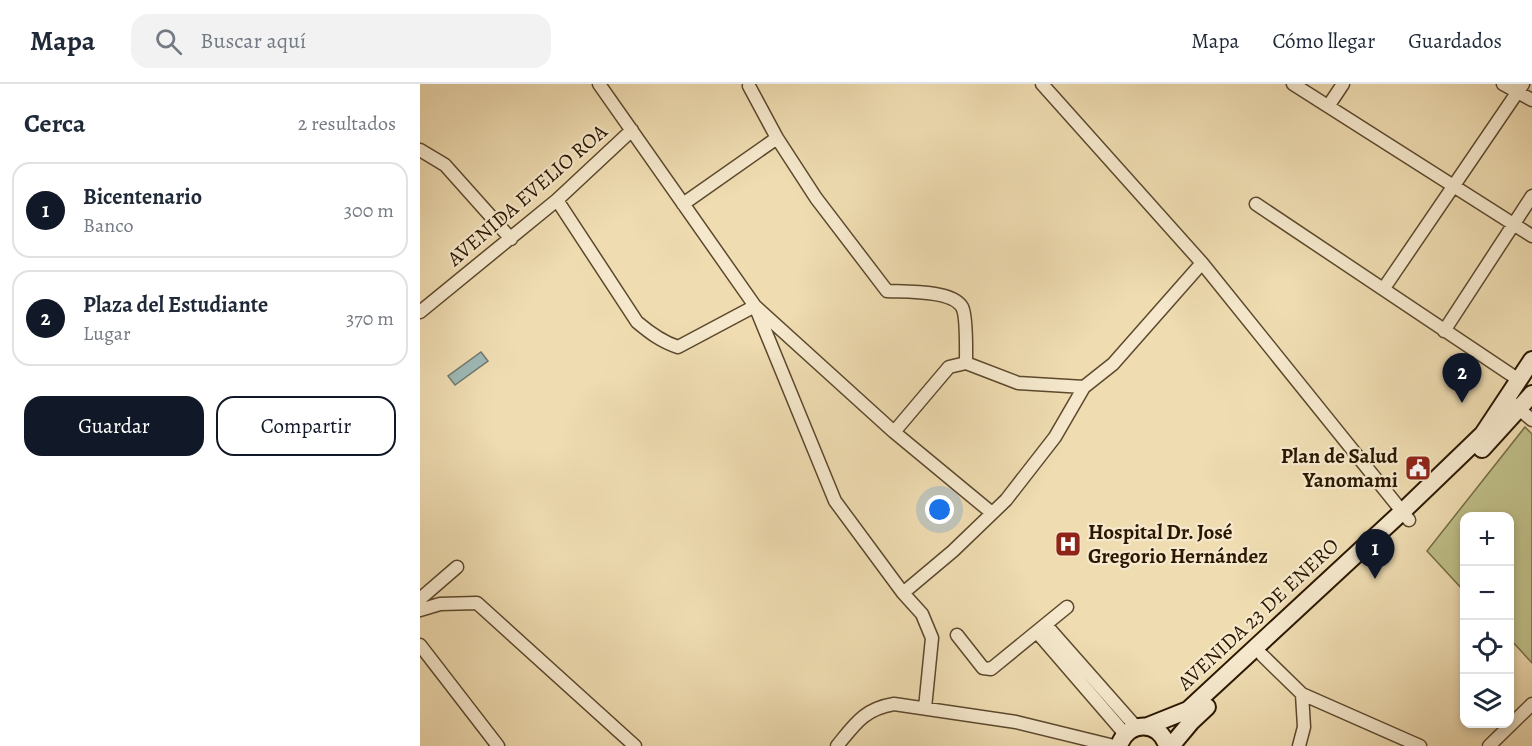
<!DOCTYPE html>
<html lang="es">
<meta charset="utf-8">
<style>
:root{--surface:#fff;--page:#f2f2f3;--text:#1f2937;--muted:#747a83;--line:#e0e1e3;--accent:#111827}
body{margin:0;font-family:Alegreya,serif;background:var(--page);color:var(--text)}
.controls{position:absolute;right:18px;bottom:18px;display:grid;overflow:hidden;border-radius:12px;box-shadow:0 3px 9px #0003}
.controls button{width:54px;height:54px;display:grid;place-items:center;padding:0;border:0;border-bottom:2px solid var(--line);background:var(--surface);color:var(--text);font:30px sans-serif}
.you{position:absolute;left:520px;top:426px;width:21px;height:21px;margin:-15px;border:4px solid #fff;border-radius:50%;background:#1a73e8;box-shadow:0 0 0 9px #1a73e833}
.badge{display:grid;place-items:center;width:39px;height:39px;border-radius:50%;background:var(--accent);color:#fff;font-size:20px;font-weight:700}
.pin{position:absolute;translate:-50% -50px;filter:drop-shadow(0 2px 3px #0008)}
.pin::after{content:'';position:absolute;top:32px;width:21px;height:18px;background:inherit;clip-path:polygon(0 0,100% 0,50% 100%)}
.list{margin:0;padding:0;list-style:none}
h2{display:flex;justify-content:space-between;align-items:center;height:78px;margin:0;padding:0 24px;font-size:26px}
h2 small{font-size:20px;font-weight:400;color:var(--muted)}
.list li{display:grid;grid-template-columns:39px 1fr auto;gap:18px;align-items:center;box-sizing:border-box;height:96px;margin:0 12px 12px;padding:0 12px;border:2px solid var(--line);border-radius:18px}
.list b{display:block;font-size:22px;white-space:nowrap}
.list p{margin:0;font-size:20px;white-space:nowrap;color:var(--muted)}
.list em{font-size:20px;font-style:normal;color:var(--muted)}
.actions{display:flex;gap:12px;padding:18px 24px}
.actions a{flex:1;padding:14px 0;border:2px solid var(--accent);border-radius:18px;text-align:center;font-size:21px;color:var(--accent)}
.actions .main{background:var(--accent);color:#fff}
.icon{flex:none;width:33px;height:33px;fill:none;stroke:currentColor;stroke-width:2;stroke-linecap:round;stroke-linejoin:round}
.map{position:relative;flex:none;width:1112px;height:662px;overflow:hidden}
header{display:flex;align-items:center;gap:36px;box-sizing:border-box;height:84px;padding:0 30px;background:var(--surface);border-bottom:2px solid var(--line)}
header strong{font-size:28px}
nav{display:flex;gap:33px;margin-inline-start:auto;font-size:21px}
.search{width:420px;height:54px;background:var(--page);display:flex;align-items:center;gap:15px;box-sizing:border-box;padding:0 21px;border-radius:18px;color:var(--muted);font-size:22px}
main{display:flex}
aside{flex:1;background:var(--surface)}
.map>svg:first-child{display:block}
.green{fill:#bfbf88;stroke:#756b44;stroke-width:1.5}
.water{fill:#9eb9b6;stroke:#70786e;stroke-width:1.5}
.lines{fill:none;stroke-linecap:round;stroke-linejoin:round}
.street-casing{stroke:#5c482d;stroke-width:15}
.secondary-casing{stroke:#2b1701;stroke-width:20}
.street{stroke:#f5e8cc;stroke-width:12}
.secondary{stroke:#f5e8cc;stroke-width:16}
.labels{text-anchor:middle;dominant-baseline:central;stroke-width:4.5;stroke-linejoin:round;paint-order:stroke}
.street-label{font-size:21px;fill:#2b1701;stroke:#f5e8cc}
.poi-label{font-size:21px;font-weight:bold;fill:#2b1701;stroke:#f5e8cc;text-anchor:end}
</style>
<header>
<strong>Mapa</strong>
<div class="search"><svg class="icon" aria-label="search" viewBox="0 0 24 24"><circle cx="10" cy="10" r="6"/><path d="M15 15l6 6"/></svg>Buscar aquí</div>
<nav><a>Mapa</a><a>Cómo llegar</a><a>Guardados</a></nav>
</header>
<main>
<aside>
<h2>Cerca<small>2 resultados</small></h2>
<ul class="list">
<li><span class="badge">1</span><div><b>Bicentenario</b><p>Banco</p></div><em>300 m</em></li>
<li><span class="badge">2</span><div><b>Plaza del Estudiante</b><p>Lugar</p></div><em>370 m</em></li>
</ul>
<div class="actions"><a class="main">Guardar</a><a>Compartir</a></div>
</aside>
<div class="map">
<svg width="1112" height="662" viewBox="0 0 1112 662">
<rect width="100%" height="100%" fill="#efdcb1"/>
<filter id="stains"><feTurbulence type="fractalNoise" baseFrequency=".00333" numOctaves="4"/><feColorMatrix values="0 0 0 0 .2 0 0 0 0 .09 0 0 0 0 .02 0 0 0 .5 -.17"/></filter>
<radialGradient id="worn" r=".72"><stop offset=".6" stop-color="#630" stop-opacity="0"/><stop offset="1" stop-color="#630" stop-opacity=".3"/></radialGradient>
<path class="green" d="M 1105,343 L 1112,350 L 1112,579 L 1090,555 L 1090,432 L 1044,432 L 1044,507 L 1007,467 Z"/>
<path class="water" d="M 61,268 L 68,277 L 35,301 L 28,292 Z"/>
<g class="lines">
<defs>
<path id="street" d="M 179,0 L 335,222 L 415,417 L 483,509 L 502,530 L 512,554 L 505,624
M 622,0 L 782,179 L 989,436
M 873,0 L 1112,152
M 1083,0 L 1112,16
M 329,2 L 357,54 L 396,114 L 467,207 C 486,208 532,206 542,223 C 547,231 546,268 546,279
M 909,21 L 923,0
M 0,66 L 25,81 L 91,155
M 137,116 L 217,238 C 230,249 242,258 258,263 L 335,222 L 474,348 L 572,429
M 263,120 L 357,54
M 836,120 L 1099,296
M 964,204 L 1103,0
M 0,228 L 137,116 L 212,46
M 1024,247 L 1112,112
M 1092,319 L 1112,336
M 474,348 L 529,283 L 546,279 L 598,299 L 664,303
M 483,509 L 533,467 L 586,416 L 635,353 L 664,303 L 693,280 L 782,179
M 0,515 L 37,483
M 0,526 L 20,520 L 57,519 L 215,662
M 626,541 L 716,643
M 617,548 L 705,650
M 537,551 L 563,584 L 571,585 L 647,523
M 0,561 L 78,662
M 842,571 L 882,610 L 1000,662
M 417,662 C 435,640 444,625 474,620 L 596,638 L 694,662
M 879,662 L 884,643 L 882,610
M 1069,662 L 1112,620"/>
<path id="secondary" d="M 1062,365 L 1112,310
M 728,642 L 768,626 L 983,427 L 1063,350 L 1112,276
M 699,662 C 707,636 740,636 747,662
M 751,662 L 771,638 L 787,623"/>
</defs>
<use href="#street" class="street-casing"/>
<use href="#secondary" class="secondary-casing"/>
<use href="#street" class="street"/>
<use href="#secondary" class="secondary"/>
</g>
<defs>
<symbol id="civic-square" viewBox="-11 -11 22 22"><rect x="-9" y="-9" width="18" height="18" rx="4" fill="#8f2418" stroke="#f5e8cc"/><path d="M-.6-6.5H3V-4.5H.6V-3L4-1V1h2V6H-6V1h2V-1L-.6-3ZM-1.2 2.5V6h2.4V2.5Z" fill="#fff"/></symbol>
<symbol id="hospital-square" viewBox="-11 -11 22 22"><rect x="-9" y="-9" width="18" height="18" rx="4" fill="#8f2418" stroke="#f5e8cc"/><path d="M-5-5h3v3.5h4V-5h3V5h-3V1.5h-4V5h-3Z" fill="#fff"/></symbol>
</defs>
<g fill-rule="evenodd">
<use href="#civic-square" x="983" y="369" width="30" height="30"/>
<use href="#hospital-square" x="633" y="445" width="30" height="30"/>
</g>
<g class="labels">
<g class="street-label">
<text transform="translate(107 111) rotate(-41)">AVENIDA EVELIO ROA</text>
<text transform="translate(838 530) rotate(-43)">AVENIDA 23 DE ENERO</text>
</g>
<g class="poi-label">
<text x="978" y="372">Plan de Salud<tspan x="978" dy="24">Yanomami</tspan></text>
<text x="668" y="448" text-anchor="start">Hospital Dr. José<tspan x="668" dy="24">Gregorio Hernández</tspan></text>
</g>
</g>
<rect width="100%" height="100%" filter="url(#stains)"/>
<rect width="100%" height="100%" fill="url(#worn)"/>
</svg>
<div class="controls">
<button>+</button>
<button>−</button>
<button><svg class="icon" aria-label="locate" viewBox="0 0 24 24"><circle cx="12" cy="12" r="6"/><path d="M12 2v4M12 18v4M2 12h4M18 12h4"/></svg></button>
<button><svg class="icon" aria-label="layers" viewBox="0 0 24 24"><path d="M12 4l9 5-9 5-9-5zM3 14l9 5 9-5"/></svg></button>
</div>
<div class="you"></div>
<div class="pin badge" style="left:955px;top:495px">1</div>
<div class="pin badge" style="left:1042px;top:319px">2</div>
</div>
</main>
